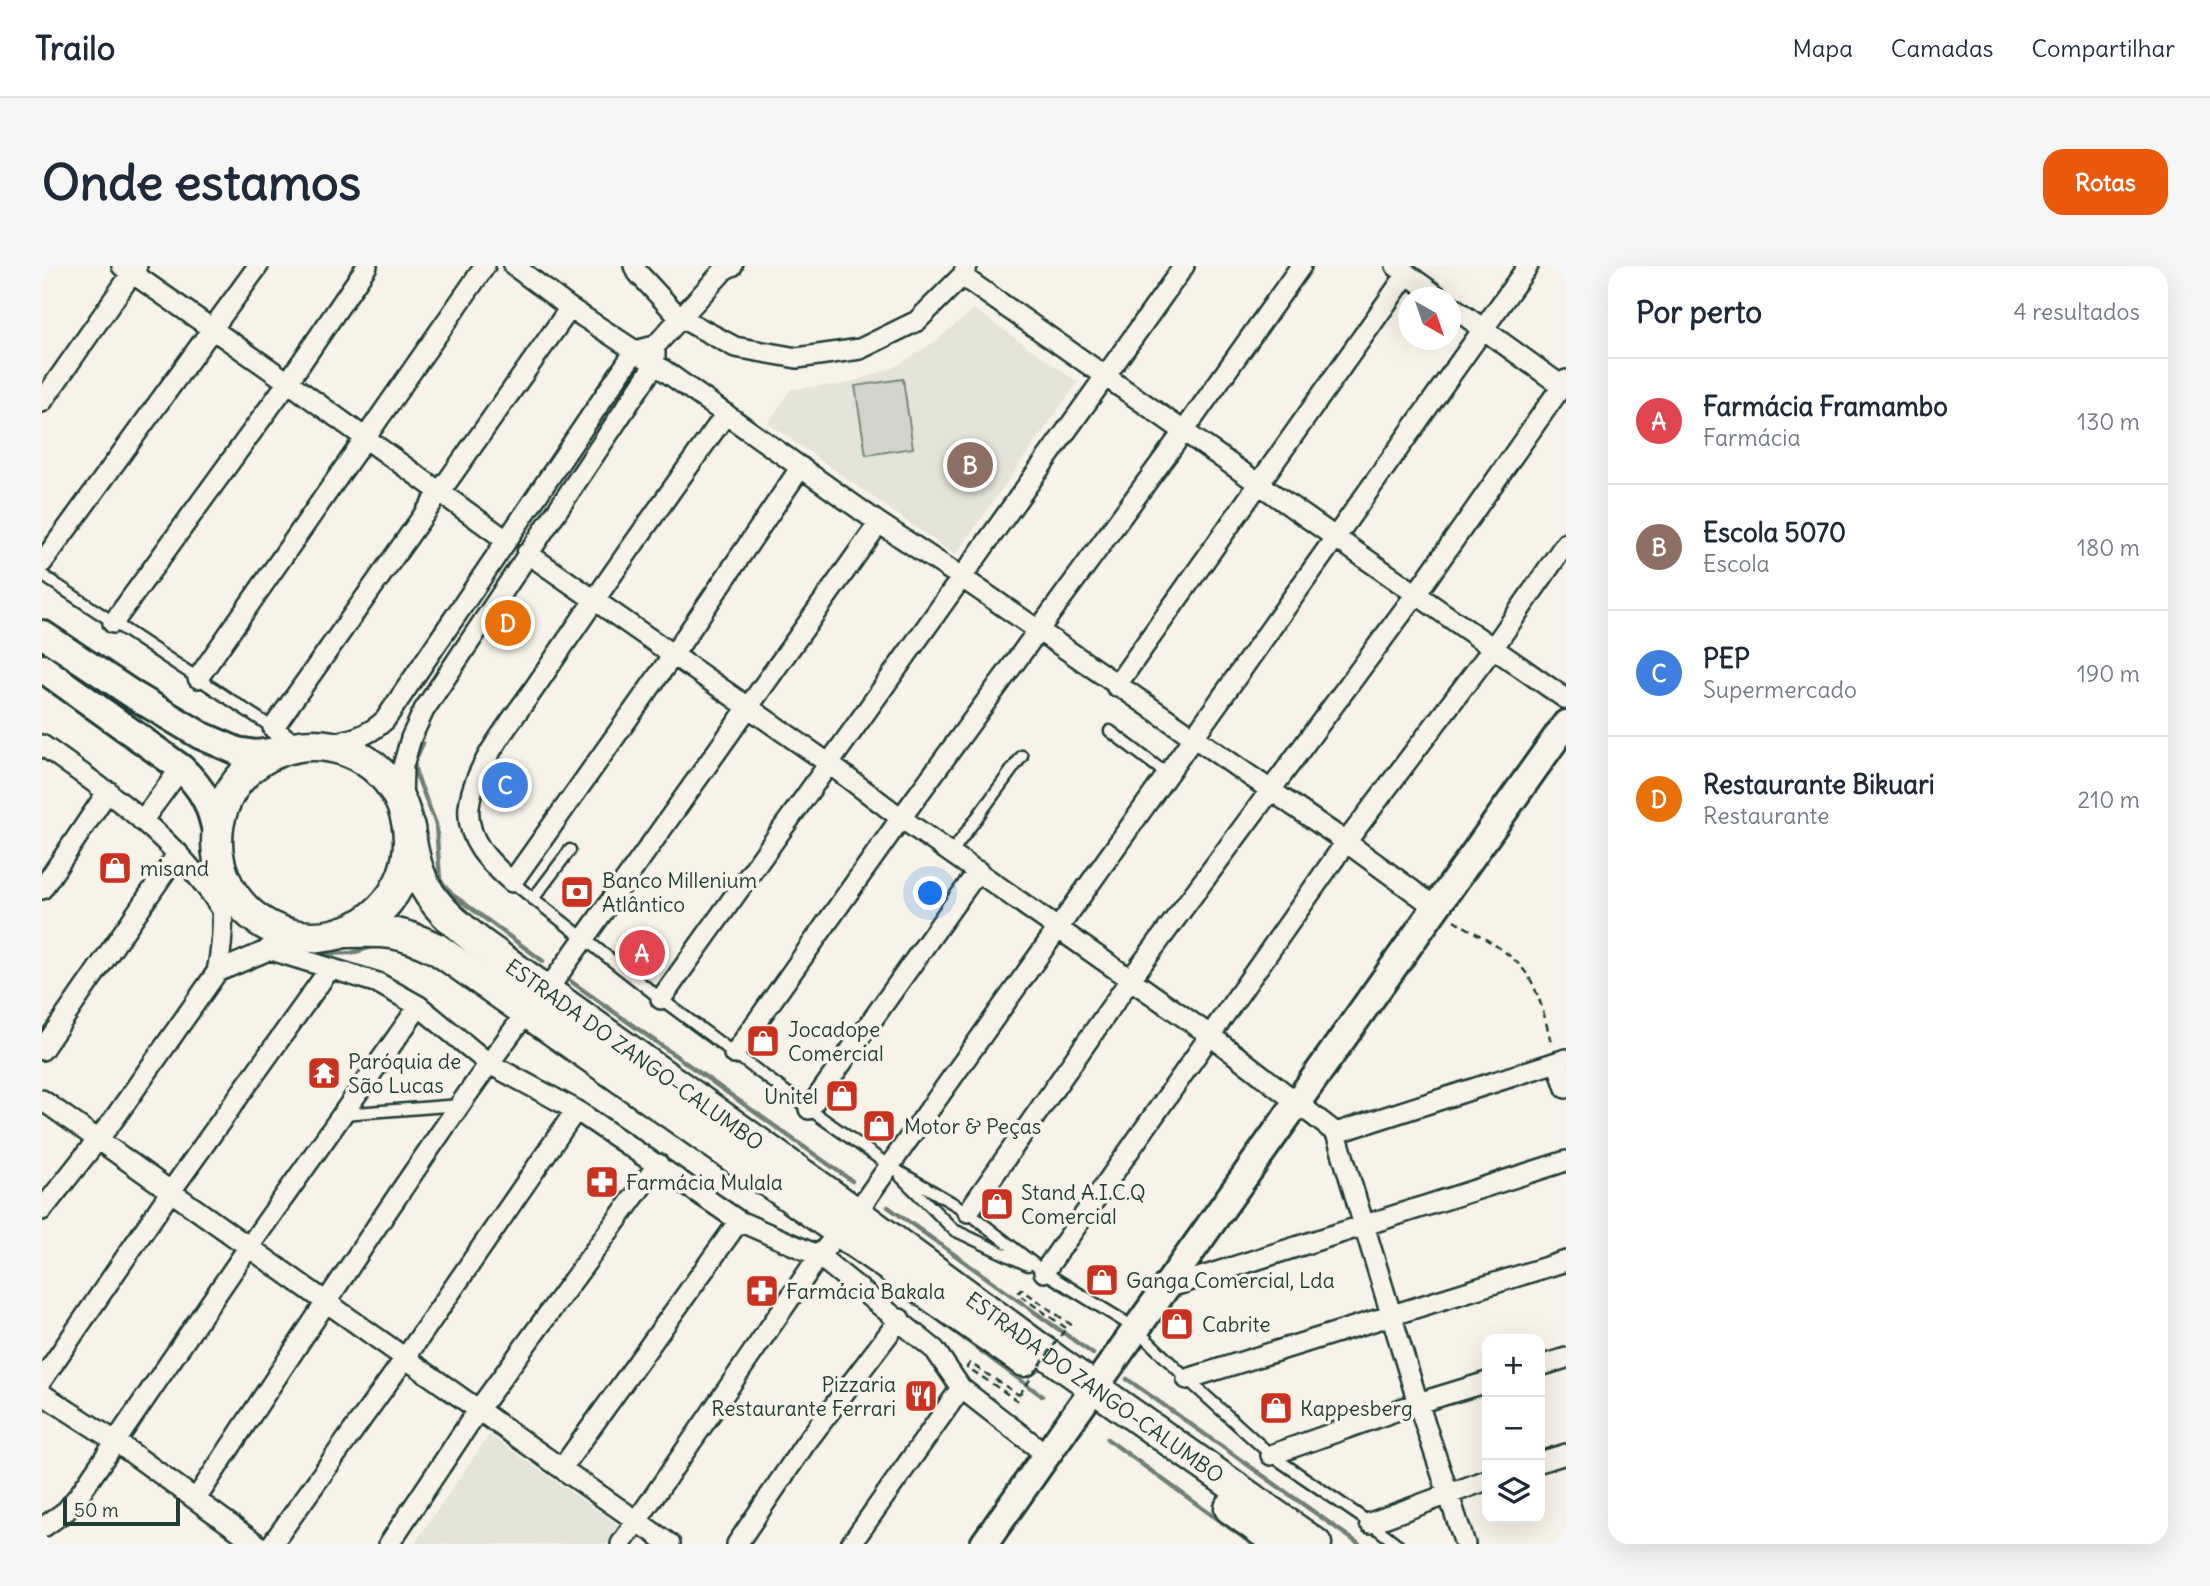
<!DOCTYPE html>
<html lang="pt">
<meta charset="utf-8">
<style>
:root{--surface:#fff;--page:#f6f6f7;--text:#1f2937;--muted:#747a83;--line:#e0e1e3;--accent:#ea580c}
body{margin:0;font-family:Delius,sans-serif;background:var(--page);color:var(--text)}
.controls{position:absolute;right:21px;bottom:21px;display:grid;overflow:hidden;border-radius:14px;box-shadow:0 7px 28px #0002}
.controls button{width:63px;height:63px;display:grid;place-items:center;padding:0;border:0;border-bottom:2px solid var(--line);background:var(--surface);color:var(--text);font:35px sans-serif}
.compass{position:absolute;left:1356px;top:21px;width:63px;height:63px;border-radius:50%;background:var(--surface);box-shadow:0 7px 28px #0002;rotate:140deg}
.scale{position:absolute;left:21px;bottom:18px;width:117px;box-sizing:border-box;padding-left:7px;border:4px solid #1f3d34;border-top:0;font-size:19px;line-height:24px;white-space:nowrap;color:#1f3d34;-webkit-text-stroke:5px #f7f3e8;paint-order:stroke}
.you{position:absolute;left:889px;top:628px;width:24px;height:24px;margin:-18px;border:5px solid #fff;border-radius:50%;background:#1a73e8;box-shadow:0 0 0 10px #1a73e833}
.badge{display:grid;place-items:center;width:46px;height:46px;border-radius:50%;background:var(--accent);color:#fff;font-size:23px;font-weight:700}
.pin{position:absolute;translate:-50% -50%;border:4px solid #fff;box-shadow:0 2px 7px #0006}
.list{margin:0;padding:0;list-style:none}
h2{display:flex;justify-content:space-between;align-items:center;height:91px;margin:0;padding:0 28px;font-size:30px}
h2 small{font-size:23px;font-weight:400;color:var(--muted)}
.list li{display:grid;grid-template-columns:46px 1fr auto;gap:21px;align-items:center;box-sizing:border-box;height:126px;padding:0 28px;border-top:2px solid var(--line)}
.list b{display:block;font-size:26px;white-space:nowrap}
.list p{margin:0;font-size:23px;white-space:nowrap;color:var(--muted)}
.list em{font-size:23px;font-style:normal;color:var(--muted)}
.icon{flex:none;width:38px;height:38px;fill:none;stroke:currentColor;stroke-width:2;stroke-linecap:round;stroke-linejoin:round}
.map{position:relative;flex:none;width:1524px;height:1278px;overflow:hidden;border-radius:21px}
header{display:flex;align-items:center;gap:42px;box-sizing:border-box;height:98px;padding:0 35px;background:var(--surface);border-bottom:2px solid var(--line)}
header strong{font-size:33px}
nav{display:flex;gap:38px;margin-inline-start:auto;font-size:24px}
.intro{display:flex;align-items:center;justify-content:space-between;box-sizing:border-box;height:168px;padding:0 42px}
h1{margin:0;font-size:49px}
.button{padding:18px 32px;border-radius:21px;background:var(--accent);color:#fff;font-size:24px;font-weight:700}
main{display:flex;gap:42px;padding:0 42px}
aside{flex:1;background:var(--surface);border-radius:21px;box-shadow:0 7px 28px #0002}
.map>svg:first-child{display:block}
.built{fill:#e5e4d9}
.green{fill:#d3d5ca;stroke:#79897f;stroke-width:2}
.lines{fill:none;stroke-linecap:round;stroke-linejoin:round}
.stream{stroke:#6f8077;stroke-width:4.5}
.lane-casing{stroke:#1f3d34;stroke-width:15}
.street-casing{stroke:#1f3d34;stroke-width:24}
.secondary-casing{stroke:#1f3d34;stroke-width:32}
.primary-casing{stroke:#1f3d34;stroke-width:35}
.path{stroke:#1f3d34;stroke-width:2.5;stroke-dasharray:7 5;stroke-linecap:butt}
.lane{stroke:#f7f3e8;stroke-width:10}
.street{stroke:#f7f3e8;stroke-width:19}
.secondary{stroke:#f7f3e8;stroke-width:26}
.primary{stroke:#f7f3e8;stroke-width:30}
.path-bridge{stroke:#1f3d34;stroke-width:2.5;stroke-dasharray:7 5;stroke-linecap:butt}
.labels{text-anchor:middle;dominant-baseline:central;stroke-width:7;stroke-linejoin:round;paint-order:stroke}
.poi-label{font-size:21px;fill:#1f3d34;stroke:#f7f3e8;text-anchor:start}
.street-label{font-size:21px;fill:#1f3d34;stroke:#f7f3e8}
</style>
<header>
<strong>Trailo</strong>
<nav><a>Mapa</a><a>Camadas</a><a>Compartilhar</a></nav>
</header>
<div class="intro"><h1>Onde estamos</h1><a class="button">Rotas</a></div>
<main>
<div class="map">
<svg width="1524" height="1278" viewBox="0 0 1524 1278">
<rect width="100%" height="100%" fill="#f7f3e8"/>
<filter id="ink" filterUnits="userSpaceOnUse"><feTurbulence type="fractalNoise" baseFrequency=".0143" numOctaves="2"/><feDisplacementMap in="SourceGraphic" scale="14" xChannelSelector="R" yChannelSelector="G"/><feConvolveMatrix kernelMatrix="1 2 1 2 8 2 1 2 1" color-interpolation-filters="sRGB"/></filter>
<g filter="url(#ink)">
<path class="built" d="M 932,43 L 1036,116 L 913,289 L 726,157 L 749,123 L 803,118 L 851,102 L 894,75 Z
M 447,1169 L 580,1261 L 568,1278 L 372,1278 Z"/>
<path class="green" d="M 861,113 L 871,182 L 824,189 L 813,120 Z"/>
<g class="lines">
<path class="stream" d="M 381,477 L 372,497 L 374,508 L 394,558 L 398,614 L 411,629 L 501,695
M 273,688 L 310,687 L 336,679
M 527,714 L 810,915
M 846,941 L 1051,1088
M 875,1038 L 1000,1130
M 1085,1113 L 1317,1278
M 1065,1173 L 1210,1278"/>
<defs>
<path id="lane" d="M 0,309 L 231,462
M 1068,465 L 1126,509
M 909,587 L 980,490
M 470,616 L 619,733 L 767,843 L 849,901 L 926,946 L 1002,1006 L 1093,1062 L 1145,1113 L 1229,1189 L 1328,1257 L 1355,1278
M 491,633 L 528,584
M 301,848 L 418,839
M 859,911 L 912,964 L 986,999"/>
<path id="street" d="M 80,0 L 246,116 L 464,274
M 472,0 L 528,42 L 613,98 L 837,257 L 919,311 L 1304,576 L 1393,641
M 592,0 L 596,7 L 637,51 L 693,81 L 755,92 L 818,83 L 875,55 L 920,10 L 925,0
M 1354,0 L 1398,32
M 920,10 L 1524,433
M 1408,39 L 1524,123
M 0,136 L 95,0
M 684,148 C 620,237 557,326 496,417 C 472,452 431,500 427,541 C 424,574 447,596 470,616 L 631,389 L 759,201
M 485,287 L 786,497 L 859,552 L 1169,770 L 1294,867 L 1524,793
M 0,297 L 216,0
M 71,357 L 246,116 L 325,0
M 156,412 L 443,0
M 1074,420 L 1365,8
M 0,479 C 67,526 134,573 179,642
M 275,479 C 303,475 322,474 343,454 L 593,85 L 613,80 L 683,3 L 690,0
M 253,480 L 231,462 L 528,42
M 360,536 L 361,500 L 369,472 L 382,444 L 613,98 L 613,86
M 100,555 L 139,502
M 0,623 L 66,525
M 226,683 L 336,717 L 377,740 L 446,797 L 534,844 L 697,955 L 777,990 L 893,1084 L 919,1122 L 1005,1189
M 175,706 L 250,674 L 269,671
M 504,726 L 837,257
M 619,733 L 1142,0
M 0,784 L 136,587
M 692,788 L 859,552 L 1142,165 L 1259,0
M 1515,796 L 1524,822
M 0,834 C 209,982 417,1132 628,1278
M 767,843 L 936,605
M 1294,867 L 1376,1137 L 1423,1278
M 0,944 L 72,853 L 175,706 C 183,668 181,634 177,596
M 926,946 L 1088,714 L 1374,328 L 1524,114
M 814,947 L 1486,0
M 1002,1006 L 1304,576 L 1451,382 L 1524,277
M 1122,1023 L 1524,895
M 1498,1100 L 1524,1092
M 1145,1113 L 1524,995
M 0,1114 L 129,925 L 287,704
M 0,1128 L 73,1175 L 215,1278
M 1229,1189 L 1376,1137 L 1445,1116
M 1498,1196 L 1524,1188
M 520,1202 L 697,955
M 154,1233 C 220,1133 286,1032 354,932 C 397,869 439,806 486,745
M 1328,1257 L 1445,1214
M 0,1262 L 24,1245 L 37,1229 L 206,982 L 377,740
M 230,1278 L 364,1091 L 534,844
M 347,1278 L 436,1144 L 616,898
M 579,1278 L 777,990 L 797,966
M 695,1278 L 763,1178 L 858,1053
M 809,1278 L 919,1122"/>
<path id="secondary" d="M 0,368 L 93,430 L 158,469 L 195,485 L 214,488 L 236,485
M 0,402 L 139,502 C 162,524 169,539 175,570
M 1053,1121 L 1524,458
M 942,1278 L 1042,1136"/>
<g id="primary">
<circle cx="271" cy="575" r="96"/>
<path id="s1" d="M 367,561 C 374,622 392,641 439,678 L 814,947 L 1016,1096 L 1274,1278"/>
<path d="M 301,666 C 343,665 357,664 395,683 L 982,1095"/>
<path d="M 1188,1242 L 1238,1278"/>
</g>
</defs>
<use href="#lane" class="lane-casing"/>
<use href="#street" class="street-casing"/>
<use href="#secondary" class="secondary-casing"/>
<use href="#primary" class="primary-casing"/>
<path class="path" d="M 1412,654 C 1440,672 1480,689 1493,723 C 1501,741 1505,761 1510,780
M 1024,1062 L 976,1028 L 979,1023 L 1031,1060
M 976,1135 L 925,1101 L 928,1097 L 977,1129"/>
<use href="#lane" class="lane"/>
<use href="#street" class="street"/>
<use href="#secondary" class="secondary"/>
<use href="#primary" class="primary"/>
<path class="path-bridge" d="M 977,1129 L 1024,1062"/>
</g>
</g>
<defs>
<symbol id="shop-square" viewBox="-11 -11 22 22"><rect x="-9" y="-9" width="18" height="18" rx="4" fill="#c8321e" stroke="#f7f3e8"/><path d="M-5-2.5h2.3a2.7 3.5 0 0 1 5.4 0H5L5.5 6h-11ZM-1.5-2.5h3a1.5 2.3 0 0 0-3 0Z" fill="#fff"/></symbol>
<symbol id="bank-square" viewBox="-11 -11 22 22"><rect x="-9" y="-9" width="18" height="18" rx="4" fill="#c8321e" stroke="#f7f3e8"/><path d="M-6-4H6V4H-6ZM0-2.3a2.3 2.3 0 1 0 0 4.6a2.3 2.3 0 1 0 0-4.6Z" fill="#fff"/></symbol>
<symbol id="temple-square" viewBox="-11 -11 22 22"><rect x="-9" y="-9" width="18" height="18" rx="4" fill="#c8321e" stroke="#f7f3e8"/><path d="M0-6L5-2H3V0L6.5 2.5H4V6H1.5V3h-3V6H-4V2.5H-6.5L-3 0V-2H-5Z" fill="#fff"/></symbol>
<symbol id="pharmacy-square" viewBox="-11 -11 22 22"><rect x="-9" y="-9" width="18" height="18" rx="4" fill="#c8321e" stroke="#f7f3e8"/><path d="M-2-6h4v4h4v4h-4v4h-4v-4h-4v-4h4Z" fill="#fff"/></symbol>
<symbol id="restaurant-square" viewBox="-11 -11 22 22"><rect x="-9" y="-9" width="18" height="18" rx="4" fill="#c8321e" stroke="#f7f3e8"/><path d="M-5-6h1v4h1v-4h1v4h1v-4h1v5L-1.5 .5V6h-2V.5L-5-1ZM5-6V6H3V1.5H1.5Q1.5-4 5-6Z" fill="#fff"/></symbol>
</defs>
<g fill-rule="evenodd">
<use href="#shop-square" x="54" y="583" width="38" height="38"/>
<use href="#bank-square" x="516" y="607" width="38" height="38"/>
<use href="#shop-square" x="702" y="756" width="38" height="38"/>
<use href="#temple-square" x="263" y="788" width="38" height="38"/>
<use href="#shop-square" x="781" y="811" width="38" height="38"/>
<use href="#shop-square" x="818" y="841" width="38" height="38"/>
<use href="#pharmacy-square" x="541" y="897" width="38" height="38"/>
<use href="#shop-square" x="936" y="919" width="38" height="38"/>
<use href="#shop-square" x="1041" y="995" width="38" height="38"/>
<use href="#pharmacy-square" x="701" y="1006" width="38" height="38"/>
<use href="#shop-square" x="1116" y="1039" width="38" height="38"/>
<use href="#restaurant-square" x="860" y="1111" width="38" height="38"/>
<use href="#shop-square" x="1215" y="1123" width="38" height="38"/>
</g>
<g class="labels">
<g class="poi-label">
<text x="98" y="602">misand</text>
<text x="560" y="614">Banco Millenium<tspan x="560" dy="24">Atlântico</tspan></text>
<text x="746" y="763">Jocadope<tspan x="746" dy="24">Comercial</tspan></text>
<text x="306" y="795">Paróquia de<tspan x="306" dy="24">São Lucas</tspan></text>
<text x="776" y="830" text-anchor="end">Unitel</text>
<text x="862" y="860">Motor &amp; Peças</text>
<text x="584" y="916">Farmácia Mulala</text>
<text x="979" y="926">Stand A.I.C.Q<tspan x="979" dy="24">Comercial</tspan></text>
<text x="1084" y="1014">Ganga Comercial, Lda</text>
<text x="744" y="1025">Farmácia Bakala</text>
<text x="1160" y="1058">Cabrite</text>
<text x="854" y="1118" text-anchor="end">Pizzaria<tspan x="854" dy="24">Restaurante Ferrari</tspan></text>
<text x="1258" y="1142">Kappesberg</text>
</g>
<g class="street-label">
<text stroke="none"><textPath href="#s1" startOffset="332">ESTRADA DO ZANGO-CALUMBO</textPath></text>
<text stroke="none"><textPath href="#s1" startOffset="900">ESTRADA DO ZANGO-CALUMBO</textPath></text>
</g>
</g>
</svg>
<div class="controls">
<button>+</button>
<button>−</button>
<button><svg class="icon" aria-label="layers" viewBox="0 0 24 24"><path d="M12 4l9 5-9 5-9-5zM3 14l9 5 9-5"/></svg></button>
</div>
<svg class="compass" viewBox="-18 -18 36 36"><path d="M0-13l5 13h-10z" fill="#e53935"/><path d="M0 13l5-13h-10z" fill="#747a83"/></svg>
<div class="scale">50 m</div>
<div class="you"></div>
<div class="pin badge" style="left:600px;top:687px;background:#e0444e">A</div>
<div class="pin badge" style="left:928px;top:199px;background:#8d6e63">B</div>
<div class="pin badge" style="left:463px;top:519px;background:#3f7fe0">C</div>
<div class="pin badge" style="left:466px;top:357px;background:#e8710a">D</div>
</div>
<aside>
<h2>Por perto<small>4 resultados</small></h2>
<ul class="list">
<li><span class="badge" style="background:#e0444e">A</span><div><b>Farmácia Framambo</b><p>Farmácia</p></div><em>130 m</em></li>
<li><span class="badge" style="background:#8d6e63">B</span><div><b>Escola 5070</b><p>Escola</p></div><em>180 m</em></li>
<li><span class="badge" style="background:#3f7fe0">C</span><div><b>PEP</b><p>Supermercado</p></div><em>190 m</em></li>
<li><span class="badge" style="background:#e8710a">D</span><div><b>Restaurante Bikuari</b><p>Restaurante</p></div><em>210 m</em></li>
</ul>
</aside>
</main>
